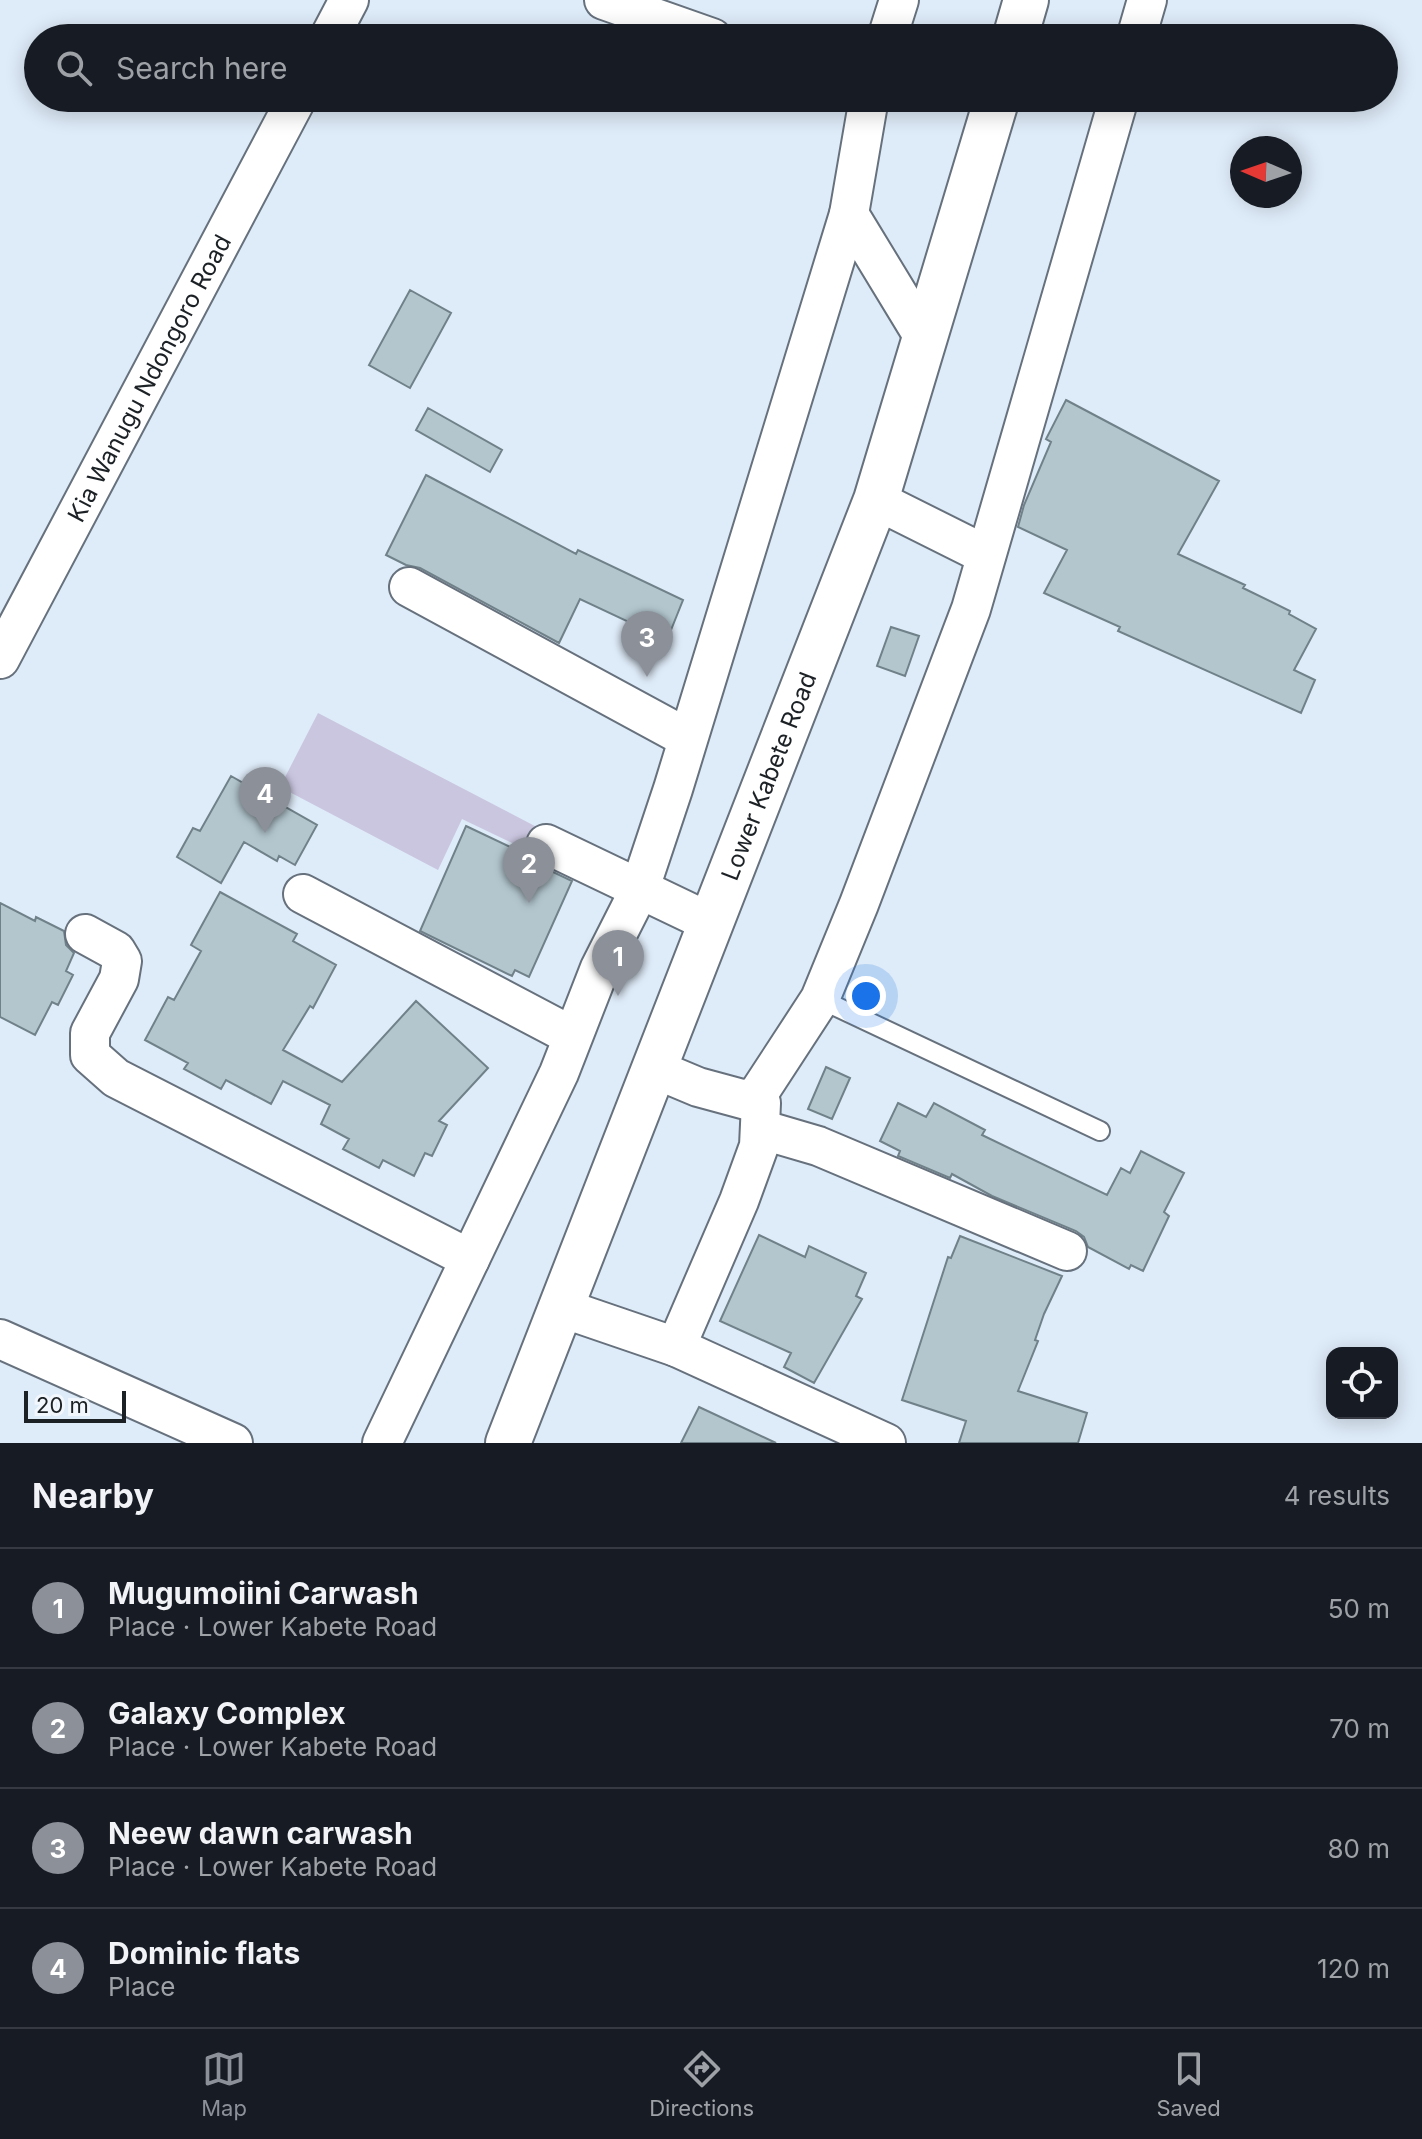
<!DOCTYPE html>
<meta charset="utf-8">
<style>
:root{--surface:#171b24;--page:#242831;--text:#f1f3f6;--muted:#9ea1a6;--line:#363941;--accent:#8c9099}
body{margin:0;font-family:Inter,sans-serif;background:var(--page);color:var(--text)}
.controls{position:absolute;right:24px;bottom:24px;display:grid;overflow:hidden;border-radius:16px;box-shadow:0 4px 20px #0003}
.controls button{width:72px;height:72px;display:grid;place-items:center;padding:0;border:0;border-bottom:2px solid var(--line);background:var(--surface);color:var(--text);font:40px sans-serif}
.compass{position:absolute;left:1230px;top:136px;width:72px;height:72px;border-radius:50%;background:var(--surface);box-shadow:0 4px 20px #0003;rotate:272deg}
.scale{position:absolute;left:24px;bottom:20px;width:102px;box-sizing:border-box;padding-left:8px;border:4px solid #1c2125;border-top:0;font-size:22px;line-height:28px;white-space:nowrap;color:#1c2125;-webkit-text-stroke:6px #f2f7fd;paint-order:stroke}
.you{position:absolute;left:866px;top:996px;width:28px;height:28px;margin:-20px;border:6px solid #fff;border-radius:50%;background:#1a73e8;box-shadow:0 0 0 12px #1a73e833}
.badge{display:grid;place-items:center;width:52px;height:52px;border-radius:50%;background:var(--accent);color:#fff;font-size:26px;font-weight:700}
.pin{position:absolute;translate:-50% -66px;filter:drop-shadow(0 2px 4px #0008)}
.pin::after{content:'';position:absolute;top:42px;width:28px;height:24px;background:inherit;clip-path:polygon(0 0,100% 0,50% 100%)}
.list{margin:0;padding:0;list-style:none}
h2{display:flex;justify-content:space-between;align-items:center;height:104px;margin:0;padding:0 32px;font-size:34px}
h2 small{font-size:26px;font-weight:400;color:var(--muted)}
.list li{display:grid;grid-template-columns:52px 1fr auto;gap:24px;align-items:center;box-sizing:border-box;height:120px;padding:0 32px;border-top:2px solid var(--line)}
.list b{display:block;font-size:30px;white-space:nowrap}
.list p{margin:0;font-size:26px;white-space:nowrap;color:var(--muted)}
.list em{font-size:26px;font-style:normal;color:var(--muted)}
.icon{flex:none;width:44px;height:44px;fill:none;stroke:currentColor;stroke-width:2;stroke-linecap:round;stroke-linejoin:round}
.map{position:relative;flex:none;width:1422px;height:1443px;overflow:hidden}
.search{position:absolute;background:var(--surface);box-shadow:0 4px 20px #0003;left:24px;right:24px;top:24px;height:88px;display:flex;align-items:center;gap:20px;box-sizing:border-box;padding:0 28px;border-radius:44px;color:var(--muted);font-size:30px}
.sheet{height:584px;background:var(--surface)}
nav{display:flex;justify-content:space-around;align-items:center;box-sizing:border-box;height:112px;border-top:2px solid var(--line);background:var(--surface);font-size:22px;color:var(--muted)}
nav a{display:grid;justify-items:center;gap:4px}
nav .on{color:var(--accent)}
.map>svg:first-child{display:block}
.green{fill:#cac6e0}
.building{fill:#b3c6ce;stroke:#708189;stroke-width:2}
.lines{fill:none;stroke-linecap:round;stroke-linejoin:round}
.lane-casing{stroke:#66717d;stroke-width:22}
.street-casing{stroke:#66717d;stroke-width:42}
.secondary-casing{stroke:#66717d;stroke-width:48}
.lane{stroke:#fff;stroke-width:18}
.street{stroke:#fff;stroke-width:38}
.secondary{stroke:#fff;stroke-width:44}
.labels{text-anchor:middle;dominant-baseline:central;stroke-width:6;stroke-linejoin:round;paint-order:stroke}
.street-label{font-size:24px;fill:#1c2125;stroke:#f2f7fd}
</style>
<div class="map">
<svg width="1422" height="1443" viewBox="0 0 1422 1443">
<rect width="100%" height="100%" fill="#deebf8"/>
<path class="green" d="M 318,713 L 575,847 L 564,868 L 462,819 L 438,870 L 280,787 Z"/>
<path class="building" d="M 410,290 L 451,313 L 410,388 L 369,365 Z
M 1066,400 L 1219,481 L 1178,554 L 1245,585 L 1243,588 L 1290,611 L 1289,614 L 1316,629 L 1294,670 L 1315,680 L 1301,713 L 1118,631 L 1120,627 L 1044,593 L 1067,550 L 1018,527 L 1024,505 L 1051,442 L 1046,439 Z
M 428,408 L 502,450 L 490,472 L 416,430 Z
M 426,475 L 576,554 L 578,550 L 683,600 L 667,640 L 580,599 L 559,643 L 420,568 L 406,565 L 386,555 Z
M 891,627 L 919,636 L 905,676 L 877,666 Z
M 231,776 L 317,825 L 295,865 L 279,856 L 277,861 L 244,842 L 221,883 L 177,857 L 193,828 L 200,831 Z
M 466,826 L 527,855 L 536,864 L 572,881 L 529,977 L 515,970 L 512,976 L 420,931 Z
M 220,892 L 297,934 L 293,941 L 336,965 L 313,1008 L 310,1006 L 283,1050 L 342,1082 L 416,1001 L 488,1068 L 439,1121 L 447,1125 L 432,1156 L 425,1153 L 414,1176 L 383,1160 L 379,1168 L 343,1149 L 349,1139 L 321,1124 L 330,1105 L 283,1081 L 271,1104 L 226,1080 L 221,1089 L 184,1069 L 188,1063 L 145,1040 L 168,997 L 174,1000 L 201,951 L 191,945 Z
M 0,903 L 35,921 L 36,917 L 64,931 L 66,945 L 74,953 L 66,971 L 73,975 L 58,1005 L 52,1002 L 35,1035 L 0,1017 Z
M 826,1067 L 850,1078 L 832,1119 L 808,1109 Z
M 898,1103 L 926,1117 L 934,1103 L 985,1130 L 982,1135 L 1107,1195 L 1121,1168 L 1130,1173 L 1141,1151 L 1184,1173 L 1164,1212 L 1169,1216 L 1143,1271 L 1131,1265 L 1129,1269 L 1088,1247 L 1084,1237 L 1076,1231 L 992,1196 L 952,1174 L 950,1178 L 898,1156 L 900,1151 L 880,1141 Z
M 759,1235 L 805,1257 L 809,1246 L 866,1273 L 856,1296 L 862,1299 L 814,1383 L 784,1367 L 791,1353 L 720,1321 Z
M 960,1236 L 1062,1276 L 1044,1314 L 1035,1340 L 1038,1341 L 1018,1391 L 1087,1413 L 1078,1443 L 959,1443 L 966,1421 L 902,1400 L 948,1257 L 951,1258 Z
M 699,1407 L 776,1443 L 681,1443 Z"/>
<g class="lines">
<defs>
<path id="lane" d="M 820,999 L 1100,1131"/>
<g id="street">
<path d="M 604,0 L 712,38"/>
<path d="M 329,38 L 349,0"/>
<path d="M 887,38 L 899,0"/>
<path d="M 1136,38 L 1147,0"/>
<path d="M 849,214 L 925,339"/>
<path d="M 876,500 L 986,555"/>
<path d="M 409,587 L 687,738"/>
<path id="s1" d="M 0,659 L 297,98"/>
<path d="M 546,844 L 711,923"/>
<path d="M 303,894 L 572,1036"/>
<path d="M 85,934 L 116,951 L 122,961 L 119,979 L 90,1033 L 90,1055 L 116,1078 L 470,1259"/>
<path d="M 655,1069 L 698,1087 L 746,1100 L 758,1094 L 820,999 L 859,904 L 971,609 L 1119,98"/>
<path d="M 760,1129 L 818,1146 L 1067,1251"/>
<path d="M 562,1308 L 676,1347 L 886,1443"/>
<path d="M 0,1339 L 233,1443"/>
<path d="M 676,1347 L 739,1201 L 759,1146 L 761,1103"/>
<path d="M 382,1443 L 559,1073 L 600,968 L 639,891 L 673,789 L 849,214 L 869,98"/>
</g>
<g id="secondary">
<path d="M 1015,38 L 1026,0"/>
<path id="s2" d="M 508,1443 L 876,500 L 997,98"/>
</g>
</defs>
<use href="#lane" class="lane-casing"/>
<use href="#street" class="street-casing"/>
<use href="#secondary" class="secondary-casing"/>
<use href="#lane" class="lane"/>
<use href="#street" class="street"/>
<use href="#secondary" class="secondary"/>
</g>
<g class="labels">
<g class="street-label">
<text stroke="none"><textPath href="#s1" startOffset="318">Kia Wanugu Ndongoro Road</textPath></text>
<text stroke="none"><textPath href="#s2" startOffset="716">Lower Kabete Road</textPath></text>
</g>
</g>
</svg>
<div class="controls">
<button><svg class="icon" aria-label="locate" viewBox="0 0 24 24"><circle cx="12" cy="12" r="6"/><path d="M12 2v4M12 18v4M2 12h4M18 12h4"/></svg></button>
</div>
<svg class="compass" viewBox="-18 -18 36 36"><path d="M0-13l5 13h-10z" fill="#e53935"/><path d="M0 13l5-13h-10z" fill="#9ea1a6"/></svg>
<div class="scale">20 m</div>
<div class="you"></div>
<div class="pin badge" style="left:618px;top:996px">1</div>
<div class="pin badge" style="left:529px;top:903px">2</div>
<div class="pin badge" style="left:647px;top:677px">3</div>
<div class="pin badge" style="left:265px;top:833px">4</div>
<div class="search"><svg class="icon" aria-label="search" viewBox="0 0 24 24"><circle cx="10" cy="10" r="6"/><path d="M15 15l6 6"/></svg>Search here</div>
</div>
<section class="sheet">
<h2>Nearby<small>4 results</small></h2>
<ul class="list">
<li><span class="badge">1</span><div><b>Mugumoiini Carwash</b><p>Place · Lower Kabete Road</p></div><em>50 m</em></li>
<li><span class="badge">2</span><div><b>Galaxy Complex</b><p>Place · Lower Kabete Road</p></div><em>70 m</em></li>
<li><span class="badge">3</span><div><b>Neew dawn carwash</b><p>Place · Lower Kabete Road</p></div><em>80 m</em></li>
<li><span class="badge">4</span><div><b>Dominic flats</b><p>Place</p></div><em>120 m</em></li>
</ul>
</section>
<nav>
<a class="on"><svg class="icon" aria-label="map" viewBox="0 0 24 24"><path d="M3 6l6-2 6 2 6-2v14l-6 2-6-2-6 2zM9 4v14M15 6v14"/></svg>Map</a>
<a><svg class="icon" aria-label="directions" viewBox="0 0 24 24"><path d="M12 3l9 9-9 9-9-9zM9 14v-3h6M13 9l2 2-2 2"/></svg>Directions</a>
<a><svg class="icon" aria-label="saved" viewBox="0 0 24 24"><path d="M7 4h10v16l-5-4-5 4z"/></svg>Saved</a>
</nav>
